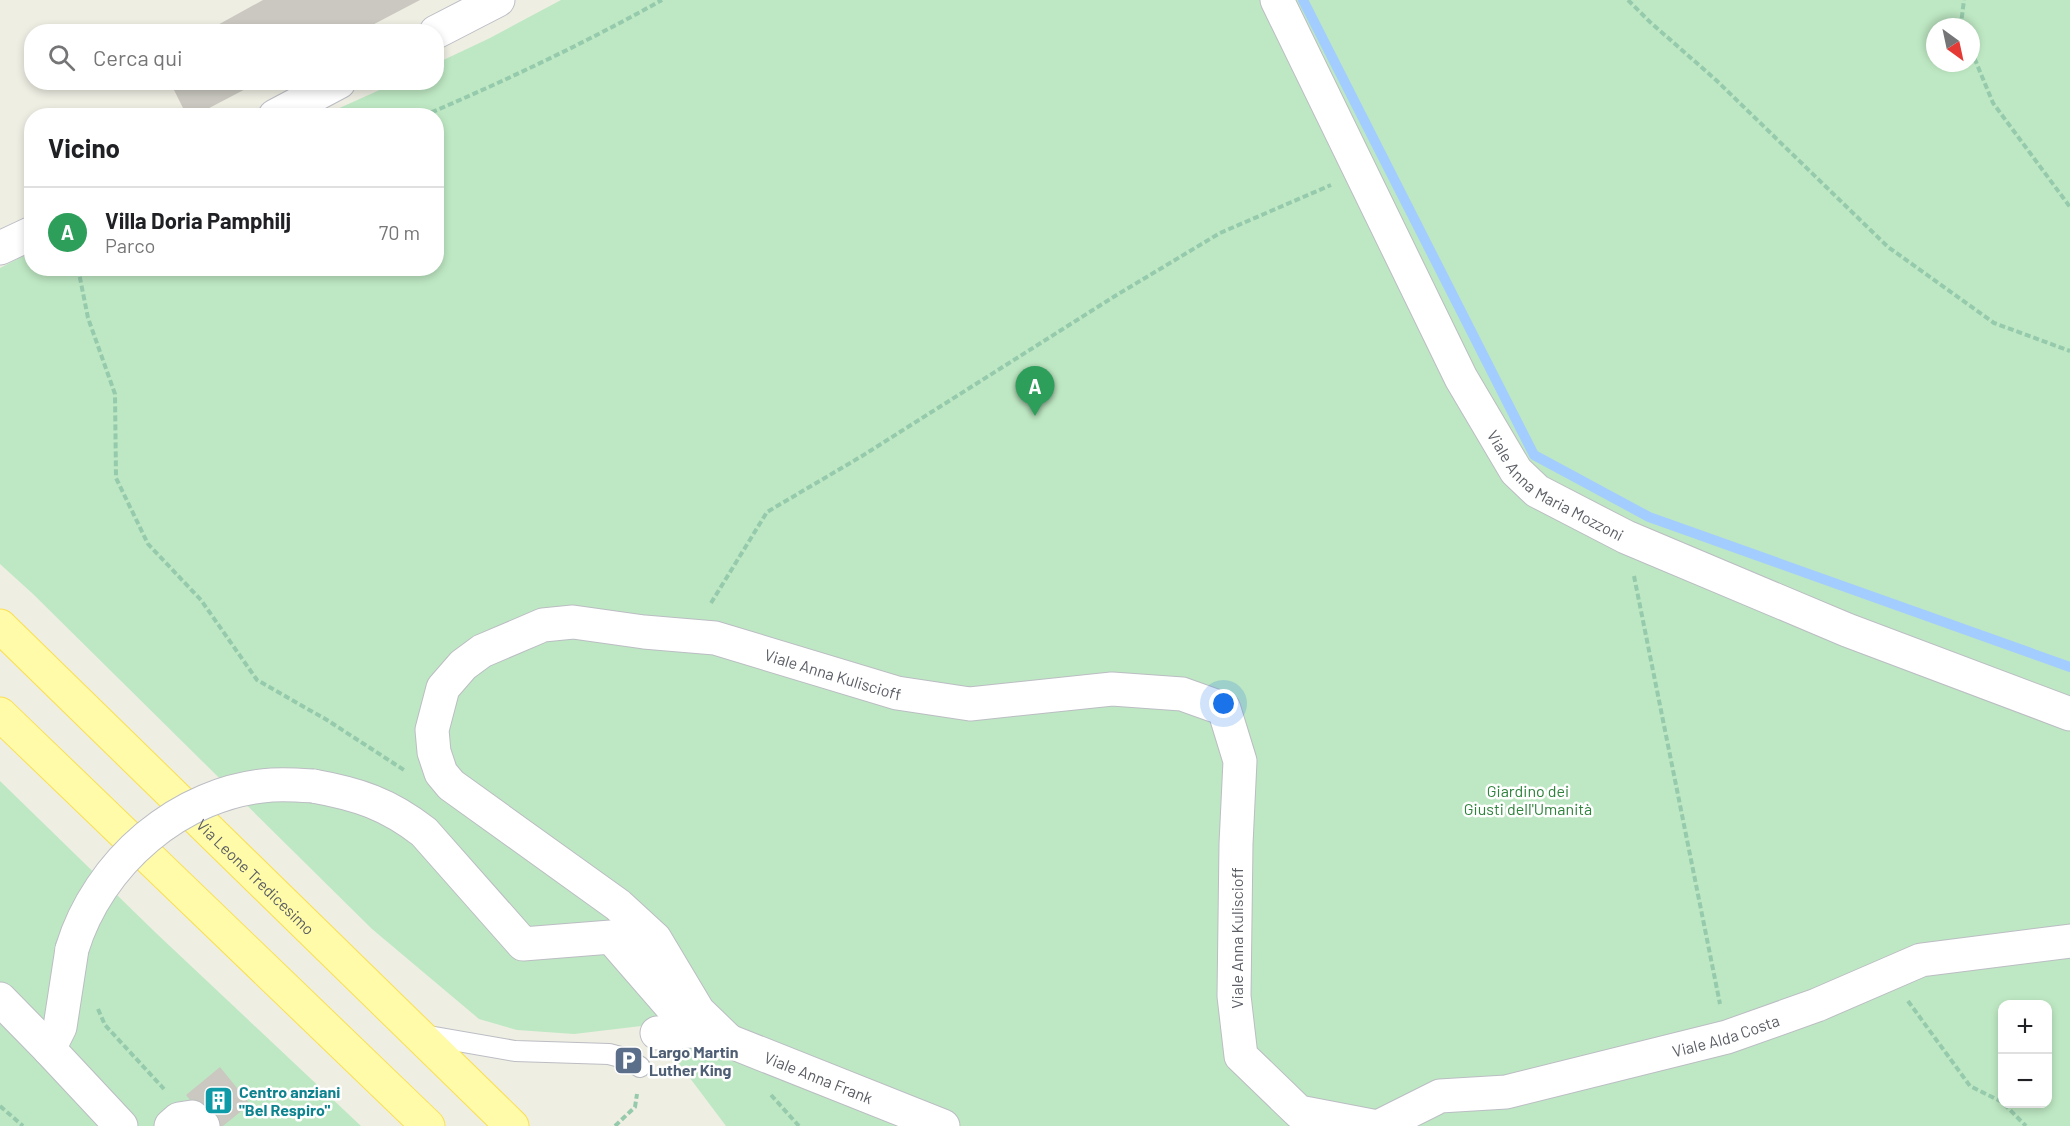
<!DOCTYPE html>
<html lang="it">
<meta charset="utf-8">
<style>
:root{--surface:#fff;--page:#f6f6f6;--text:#202124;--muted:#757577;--line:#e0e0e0;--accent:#f44e24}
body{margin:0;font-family:Barlow,sans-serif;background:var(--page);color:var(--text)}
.controls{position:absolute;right:18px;bottom:18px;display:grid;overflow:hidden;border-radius:12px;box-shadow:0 3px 9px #0003}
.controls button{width:54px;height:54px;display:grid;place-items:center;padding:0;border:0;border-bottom:2px solid var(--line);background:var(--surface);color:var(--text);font:30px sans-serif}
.compass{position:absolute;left:1926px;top:18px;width:54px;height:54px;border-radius:50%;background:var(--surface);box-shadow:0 3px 9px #0003;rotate:147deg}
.you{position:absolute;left:1224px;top:704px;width:21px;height:21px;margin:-15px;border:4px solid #fff;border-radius:50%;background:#1a73e8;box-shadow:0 0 0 9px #1a73e833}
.badge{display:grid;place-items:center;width:39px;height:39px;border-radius:50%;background:var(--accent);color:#fff;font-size:20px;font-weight:700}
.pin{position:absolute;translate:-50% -50px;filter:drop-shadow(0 2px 3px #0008)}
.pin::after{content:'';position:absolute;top:32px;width:21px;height:18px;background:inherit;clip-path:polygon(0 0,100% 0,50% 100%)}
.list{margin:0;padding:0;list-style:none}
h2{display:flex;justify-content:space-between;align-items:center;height:78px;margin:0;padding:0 24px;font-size:26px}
h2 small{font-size:20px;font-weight:400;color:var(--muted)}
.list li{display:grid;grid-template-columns:39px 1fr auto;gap:18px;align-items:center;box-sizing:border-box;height:90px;padding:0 24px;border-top:2px solid var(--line)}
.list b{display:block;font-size:22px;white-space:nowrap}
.list p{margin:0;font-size:20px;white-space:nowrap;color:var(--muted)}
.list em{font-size:20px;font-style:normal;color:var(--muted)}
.icon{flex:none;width:33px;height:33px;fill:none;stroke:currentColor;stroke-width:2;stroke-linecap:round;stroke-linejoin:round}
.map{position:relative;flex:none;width:2070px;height:1126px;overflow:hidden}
.search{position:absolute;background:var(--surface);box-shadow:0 3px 9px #0003;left:24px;top:24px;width:420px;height:66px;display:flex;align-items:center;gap:15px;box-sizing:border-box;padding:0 21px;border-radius:24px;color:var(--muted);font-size:22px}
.panel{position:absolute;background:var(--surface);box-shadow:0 3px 9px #0003;left:24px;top:108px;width:420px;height:168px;border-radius:24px}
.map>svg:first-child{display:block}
.green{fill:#bee8c3;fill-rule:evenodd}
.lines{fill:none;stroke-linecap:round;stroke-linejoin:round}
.stream{stroke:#a3ccff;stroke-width:10}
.building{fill:#cac8c0}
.lane-casing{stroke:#bbbdc3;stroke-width:22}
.street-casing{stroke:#bbbdc3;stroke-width:35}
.secondary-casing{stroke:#bcbec5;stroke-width:35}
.primary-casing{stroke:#fadf51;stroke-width:35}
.path{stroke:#96caac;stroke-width:4;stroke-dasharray:6 3;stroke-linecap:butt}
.lane{stroke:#fff;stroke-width:20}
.street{stroke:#fff;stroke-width:33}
.secondary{stroke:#fff;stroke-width:33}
.primary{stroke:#fffba8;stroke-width:33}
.street-bridge-casing{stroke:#bbbdc3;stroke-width:35;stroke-linecap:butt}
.street-bridge{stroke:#fff;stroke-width:33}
.labels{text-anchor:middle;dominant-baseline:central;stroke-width:5;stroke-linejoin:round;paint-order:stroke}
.street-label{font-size:16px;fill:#5b5e65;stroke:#fff}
.park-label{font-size:16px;fill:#2e823c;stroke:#fff}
.service-label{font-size:16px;font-weight:bold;fill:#4e5e75;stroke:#fff;text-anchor:start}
.culture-label{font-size:16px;font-weight:bold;fill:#0d838f;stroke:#fff;text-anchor:start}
</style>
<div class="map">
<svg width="2070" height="1126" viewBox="0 0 2070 1126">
<rect width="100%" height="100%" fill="#efeee3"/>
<path class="green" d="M 561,0 L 2070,0 L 2070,1126 L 726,1126 L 650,1025 L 574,1034 L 517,1030 L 479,1019 L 372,929 L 33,594 L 0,564 L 0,268 L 31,252 L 32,268 L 436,268 L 436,116 L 324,115 L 395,83 L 436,82 L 437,63 L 490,38 ZM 1935,27 L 1971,27 L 1971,63 L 1935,63 ZM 2002,1004 L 2048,1004 L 2048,1104 L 2002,1104 Z
M 0,781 L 156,933 L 361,1126 L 0,1126 Z"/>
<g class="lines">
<path class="stream" d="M 1303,0 L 1534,455 L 1649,517 L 2070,667"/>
</g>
<path class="building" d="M 263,0 L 420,0 L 359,32 L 205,32 Z
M 170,82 L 259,82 L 194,116 L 187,116 Z
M 220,1067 L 250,1104 L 223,1126 L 211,1126 L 186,1095 Z"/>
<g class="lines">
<defs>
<path id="lane" d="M 423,1035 L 515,1051 L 609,1054 L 628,1059 L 640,1067"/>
<g id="street">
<path id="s1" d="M 1277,0 L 1461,378 L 1516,471 L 1537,491 L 1626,537 L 1847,630 L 2070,714"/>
<path d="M 313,786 C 358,794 388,804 424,832 L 523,944 L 611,937 L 691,1029"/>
<path d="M 72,949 L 60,1027 L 49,1049 L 121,1126"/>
<path d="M 0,999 L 49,1049"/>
<path id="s2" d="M 657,1033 L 693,1031 L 729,1041 L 943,1126"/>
<path id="s3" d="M 729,1041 L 698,1011 L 655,939 L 618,905 L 451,785 L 441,773 L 434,752 L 432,730 L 443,688 L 463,665 L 482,651 L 543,625 L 573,622 L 644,632 L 715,638 L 897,693 L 970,704 L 1112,689 L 1182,694 L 1224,709 L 1240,761 L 1236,844 L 1234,996 L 1241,1056 L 1299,1112 L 1372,1126"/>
<path d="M 171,1126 L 179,1119 L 192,1117 L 203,1126"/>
<path id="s4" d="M 1380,1126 L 1440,1096 L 1506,1092 L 1727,1037 L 1817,1005 L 1921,960 L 2070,941"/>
</g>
<path id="secondary" d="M 436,32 L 498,0
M 275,116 L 339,82
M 0,248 L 32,233"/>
<g id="primary">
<path id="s5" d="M 0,626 L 512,1126"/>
<path d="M 0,714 L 428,1126"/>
</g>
</defs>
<use href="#lane" class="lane-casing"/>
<use href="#street" class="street-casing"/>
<use href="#secondary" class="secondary-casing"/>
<use href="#primary" class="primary-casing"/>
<path class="path" d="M 1628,0 L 1650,22 L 1716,80 L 1888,247 L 1994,323 L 2070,351
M 1962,27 L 1961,24 L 1964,0
M 1971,50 L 1993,103 L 2070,207
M 423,116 C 505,81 585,43 662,0
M 78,268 L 88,318 L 115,394 L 116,478 L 148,544 L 201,600 L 257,680 L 327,720 L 404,770
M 1634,576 L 1720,1004
M 711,603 L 767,512 L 862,456 L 1115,296 L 1220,233 L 1331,185
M 1908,1001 L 1970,1086 L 2002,1102
M 98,1009 L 105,1025 L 164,1089
M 771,1095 L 799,1126
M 2004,1104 L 2026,1126
M 0,1106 L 23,1126
M 615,1126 L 635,1107 L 637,1094"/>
<use href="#lane" class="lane"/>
<use href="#street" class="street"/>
<use href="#secondary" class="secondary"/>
<use href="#primary" class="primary"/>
<defs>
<path id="street-bridge" d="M 72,949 C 98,863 180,791 272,785 C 286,784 299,785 313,786"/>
</defs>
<use href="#street-bridge" class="street-bridge-casing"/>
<use href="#street-bridge" class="street-bridge"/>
</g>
<defs>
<symbol id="parking-square" viewBox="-11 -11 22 22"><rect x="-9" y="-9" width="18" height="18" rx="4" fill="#5c6f8a" stroke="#fff"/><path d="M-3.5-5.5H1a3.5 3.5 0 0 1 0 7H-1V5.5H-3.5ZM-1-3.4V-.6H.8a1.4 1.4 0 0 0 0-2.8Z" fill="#fff"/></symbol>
<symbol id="building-square" viewBox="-11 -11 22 22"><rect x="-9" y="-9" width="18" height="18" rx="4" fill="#0f9aa8" stroke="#fff"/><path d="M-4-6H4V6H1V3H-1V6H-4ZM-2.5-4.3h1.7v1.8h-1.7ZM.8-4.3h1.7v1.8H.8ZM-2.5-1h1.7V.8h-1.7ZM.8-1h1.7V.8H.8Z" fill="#fff"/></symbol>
</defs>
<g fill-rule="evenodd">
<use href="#parking-square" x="612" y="1044" width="33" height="33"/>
<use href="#building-square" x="202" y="1084" width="33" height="33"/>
</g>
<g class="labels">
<g class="street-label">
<text stroke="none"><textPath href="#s1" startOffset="568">Viale Anna Maria Mozzoni</textPath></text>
<text stroke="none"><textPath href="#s3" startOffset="903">Viale Anna Kuliscioff</textPath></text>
<text stroke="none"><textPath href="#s5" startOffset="358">Via Leone Tredicesimo</textPath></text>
<text transform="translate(1236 938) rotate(-90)">Viale Anna Kuliscioff</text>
<text stroke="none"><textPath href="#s4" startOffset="360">Viale Alda Costa</textPath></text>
<text stroke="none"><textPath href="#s2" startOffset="170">Viale Anna Frank</textPath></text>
</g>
<g class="park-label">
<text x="1528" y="790">Giardino dei<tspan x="1528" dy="18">Giusti dell'Umanità</tspan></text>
</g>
<g class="service-label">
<text x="649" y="1051">Largo Martin<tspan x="649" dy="18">Luther King</tspan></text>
</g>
<g class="culture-label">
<text x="239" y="1091">Centro anziani<tspan x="239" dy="18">"Bel Respiro"</tspan></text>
</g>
</g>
</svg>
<div class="controls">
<button>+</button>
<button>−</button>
</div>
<svg class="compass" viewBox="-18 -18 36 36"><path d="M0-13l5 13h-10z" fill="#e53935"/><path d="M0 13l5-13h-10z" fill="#757577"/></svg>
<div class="you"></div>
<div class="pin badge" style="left:1035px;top:416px;background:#2e9e5b">A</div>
<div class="search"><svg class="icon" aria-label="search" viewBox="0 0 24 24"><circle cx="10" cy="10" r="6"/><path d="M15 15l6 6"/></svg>Cerca qui</div>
<section class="panel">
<h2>Vicino<small></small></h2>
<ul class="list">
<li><span class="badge" style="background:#2e9e5b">A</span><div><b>Villa Doria Pamphilj</b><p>Parco</p></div><em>70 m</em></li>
</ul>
</section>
</div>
